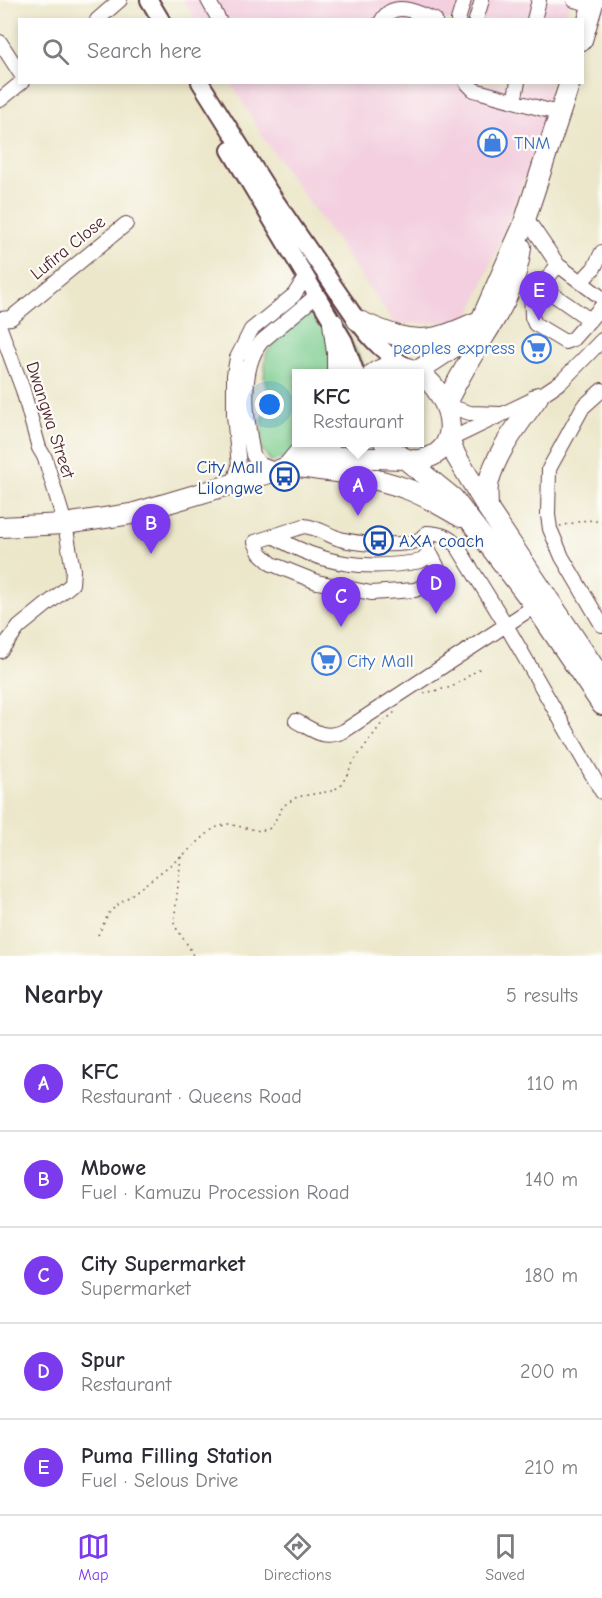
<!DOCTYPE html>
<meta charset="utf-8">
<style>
:root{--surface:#fff;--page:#f2f2f3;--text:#2b2b33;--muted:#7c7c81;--line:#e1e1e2;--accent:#7c3aed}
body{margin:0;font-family:"Comic Neue",sans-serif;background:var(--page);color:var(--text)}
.you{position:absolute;left:270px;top:405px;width:21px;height:21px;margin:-15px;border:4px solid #fff;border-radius:50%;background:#1a73e8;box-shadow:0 0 0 9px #1a73e833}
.badge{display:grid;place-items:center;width:39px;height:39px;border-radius:50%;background:var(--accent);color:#fff;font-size:20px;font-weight:700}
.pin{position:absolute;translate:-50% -50px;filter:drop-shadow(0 2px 3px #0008)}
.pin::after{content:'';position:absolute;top:32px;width:21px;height:18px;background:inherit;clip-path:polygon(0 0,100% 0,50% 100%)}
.popup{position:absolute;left:292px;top:369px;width:132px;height:78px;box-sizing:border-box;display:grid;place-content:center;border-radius:0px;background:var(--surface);filter:drop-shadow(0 2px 4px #0005);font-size:20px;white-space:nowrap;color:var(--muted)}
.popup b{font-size:22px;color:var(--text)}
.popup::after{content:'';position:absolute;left:50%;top:100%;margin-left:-12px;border:12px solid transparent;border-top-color:var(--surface)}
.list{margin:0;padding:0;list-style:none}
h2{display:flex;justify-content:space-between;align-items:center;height:78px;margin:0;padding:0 24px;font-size:26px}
h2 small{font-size:20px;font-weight:400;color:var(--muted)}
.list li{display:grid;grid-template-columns:39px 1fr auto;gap:18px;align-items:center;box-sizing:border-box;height:96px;padding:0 24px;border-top:2px solid var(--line)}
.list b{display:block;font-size:22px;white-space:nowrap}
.list p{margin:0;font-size:20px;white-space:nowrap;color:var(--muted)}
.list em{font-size:20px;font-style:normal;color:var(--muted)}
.icon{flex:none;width:33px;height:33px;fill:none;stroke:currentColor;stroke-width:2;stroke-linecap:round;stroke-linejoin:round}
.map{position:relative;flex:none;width:602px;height:956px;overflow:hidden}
.search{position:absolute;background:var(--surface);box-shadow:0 3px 9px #0003;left:18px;right:18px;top:18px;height:66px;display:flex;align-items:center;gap:15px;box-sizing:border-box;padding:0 21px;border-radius:0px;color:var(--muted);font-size:22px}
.sheet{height:558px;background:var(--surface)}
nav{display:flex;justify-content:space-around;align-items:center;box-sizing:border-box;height:84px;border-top:2px solid var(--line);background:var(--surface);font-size:16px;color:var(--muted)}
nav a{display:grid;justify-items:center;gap:3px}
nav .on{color:var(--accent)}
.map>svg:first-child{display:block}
.built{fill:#f3cfdf}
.green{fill:#7acc8e;stroke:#62765c;stroke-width:1.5}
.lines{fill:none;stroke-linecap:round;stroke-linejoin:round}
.minor-casing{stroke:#623d43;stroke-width:16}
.major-casing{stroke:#623d43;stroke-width:20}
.highway-casing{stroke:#623d43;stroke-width:22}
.path{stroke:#623d43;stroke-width:1.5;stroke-dasharray:1.5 4.5;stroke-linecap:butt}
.minor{stroke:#fff;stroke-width:14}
.major{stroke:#fff;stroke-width:16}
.highway{stroke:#fff;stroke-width:20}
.labels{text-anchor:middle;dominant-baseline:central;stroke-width:4.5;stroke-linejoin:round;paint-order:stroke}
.shop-label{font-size:18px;fill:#366cbe;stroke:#fdfcf7;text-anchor:start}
.street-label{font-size:18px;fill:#4a1f2b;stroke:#fdfcf7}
.transit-label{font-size:18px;fill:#164399;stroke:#fdfcf7;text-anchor:end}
</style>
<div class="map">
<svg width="602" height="956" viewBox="0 0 602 956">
<rect width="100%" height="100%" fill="#fdfcf7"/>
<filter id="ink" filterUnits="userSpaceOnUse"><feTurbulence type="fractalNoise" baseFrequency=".0167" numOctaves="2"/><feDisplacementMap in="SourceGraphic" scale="12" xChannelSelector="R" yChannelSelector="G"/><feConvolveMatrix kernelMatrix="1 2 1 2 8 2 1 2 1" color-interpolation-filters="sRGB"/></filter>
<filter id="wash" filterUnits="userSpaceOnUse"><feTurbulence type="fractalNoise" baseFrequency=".008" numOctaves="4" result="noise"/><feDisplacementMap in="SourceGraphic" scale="24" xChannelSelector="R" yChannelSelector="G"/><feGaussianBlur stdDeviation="1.35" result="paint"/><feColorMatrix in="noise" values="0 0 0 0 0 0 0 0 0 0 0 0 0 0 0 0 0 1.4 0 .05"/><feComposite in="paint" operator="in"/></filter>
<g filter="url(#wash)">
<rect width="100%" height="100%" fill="#ece7ca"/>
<path class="built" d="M 183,0 L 570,0 L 565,20 L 195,19 Z
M 231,83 L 551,83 L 535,152 L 468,321 L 395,324 L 266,142 Z"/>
<path class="green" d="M 328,309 L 346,332 L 368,373 L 296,374 L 296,442 L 322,446 L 271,462 L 261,448 L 262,420 L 269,399 L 264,377 L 266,354 L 278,338 L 309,313 Z"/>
</g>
<g filter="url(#ink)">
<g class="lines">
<defs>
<path id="minor" d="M 208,0 L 219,20
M 574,0 L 593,5
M 97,20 L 120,0
M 382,20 C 394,0 417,12 435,20
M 458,20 L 464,0
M 476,20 L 482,0
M 534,20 L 539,0
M 0,42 L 20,73
M 466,82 L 474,90 L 561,114
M 0,100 L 22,82
M 514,101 L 518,82
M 526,218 L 558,265 L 602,298
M 581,282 L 594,268 L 602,252
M 538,284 L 590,320
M 531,285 L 532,317 L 535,324 L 565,342 L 573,339 L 602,306
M 531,285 L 545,281 L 558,265
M 0,319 L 11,318 L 126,224
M 0,328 L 23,390 L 39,448 L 45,458 L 65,524 L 73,570 L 72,584 L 19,627 L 0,651
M 602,390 L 583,407 L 549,469 L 548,515 L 550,529 L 562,557 L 602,625
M 445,405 L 470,413 L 501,414
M 449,440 L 538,397 L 562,381 L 602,340
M 276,471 L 259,464 L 253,455 C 247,422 238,369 262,341 L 316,296
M 228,484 L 235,479 L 239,466 L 234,415 L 234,375 L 237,358 L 251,330 L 294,295 L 305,278
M 275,537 C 323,565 366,571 421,561 C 428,557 429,552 428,544
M 429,551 L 437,566 L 432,582 L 415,590 L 371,593 L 317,582 L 272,564 L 260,553 L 255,542 L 304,526 C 317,527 328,535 340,539 C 357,544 399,547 416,541 C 420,540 424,535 427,533 C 440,534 448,535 457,546 L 506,625 L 535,606
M 296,721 C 315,731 323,740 344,731 L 506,625 L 602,792"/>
<path id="major" d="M 149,0 L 161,20
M 200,82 L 270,193 L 357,320 C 371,340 385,354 407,367
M 230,150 L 344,341 L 356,374"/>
<path id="highway" d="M 582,40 L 594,0
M 357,320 C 382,331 409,344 437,337 C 451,334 464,327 477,322
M 333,323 L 337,353 L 337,374
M 417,371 C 441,356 464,343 481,320 L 523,226 L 570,82
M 373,374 C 425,337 485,443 424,459 C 408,464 395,454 384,442
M 445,405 C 451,393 458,380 465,368 C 488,327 516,296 521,247
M 449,440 L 456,456 L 488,509 L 602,679
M 308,442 L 288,466 C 328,471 369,475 407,489 C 426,496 443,507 461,517
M 315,456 L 405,459 L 453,498 L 535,606 L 602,705
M 488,509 C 488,502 487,493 488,485 C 495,453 519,424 538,397
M 0,527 L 65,524 L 131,514 L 276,471 L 315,456 L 329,442"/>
</defs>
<use href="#minor" class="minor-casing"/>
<use href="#major" class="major-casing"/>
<use href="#highway" class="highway-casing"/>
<path class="path" d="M 560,526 L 587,520 L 602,522
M 424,693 L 452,687 L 482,667
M 181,857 L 174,923 C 179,936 189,943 193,956
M 98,935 L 109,913 L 114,908 L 182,856 L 214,828 L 228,824 L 260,831 L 271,828 L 283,806 L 297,797 L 331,791 L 341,786 L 354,761 L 382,723 L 395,712"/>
<use href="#minor" class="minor"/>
<use href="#major" class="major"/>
<use href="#highway" class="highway"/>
</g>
</g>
<defs>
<symbol id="shop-ring" viewBox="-11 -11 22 22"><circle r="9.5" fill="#fdfcf7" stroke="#3f7fe0" stroke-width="1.5"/><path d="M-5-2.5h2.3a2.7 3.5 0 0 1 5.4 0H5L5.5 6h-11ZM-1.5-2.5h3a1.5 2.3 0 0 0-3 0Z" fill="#3f7fe0"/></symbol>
<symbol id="supermarket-ring" viewBox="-11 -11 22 22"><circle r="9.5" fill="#fdfcf7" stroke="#3f7fe0" stroke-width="1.5"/><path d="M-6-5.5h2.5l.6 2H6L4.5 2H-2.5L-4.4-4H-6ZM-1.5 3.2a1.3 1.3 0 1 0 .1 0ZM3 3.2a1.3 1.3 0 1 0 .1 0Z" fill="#3f7fe0"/></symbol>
<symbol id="bus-ring" viewBox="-11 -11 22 22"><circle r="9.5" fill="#fdfcf7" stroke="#1a4fb4" stroke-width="1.5"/><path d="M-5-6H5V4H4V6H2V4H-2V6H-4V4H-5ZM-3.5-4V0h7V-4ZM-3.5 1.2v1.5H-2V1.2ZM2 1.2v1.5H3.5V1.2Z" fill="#1a4fb4"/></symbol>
</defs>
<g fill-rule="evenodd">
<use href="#shop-ring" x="476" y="126" width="33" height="33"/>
<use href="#supermarket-ring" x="520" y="332" width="33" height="33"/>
<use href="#bus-ring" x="268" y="460" width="33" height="33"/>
<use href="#bus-ring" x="362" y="524" width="33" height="33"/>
<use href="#supermarket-ring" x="310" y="644" width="33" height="33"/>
</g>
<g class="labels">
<g class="shop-label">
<text x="514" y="143">TNM</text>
<text x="515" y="348" text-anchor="end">peoples express</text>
<text x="347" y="661">City Mall</text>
</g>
<g class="street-label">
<text transform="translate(68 248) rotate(-39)">Lufira Close</text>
<text transform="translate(50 420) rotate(72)">Dwangwa Street</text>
</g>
<g class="transit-label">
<text x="263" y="467">City Mall<tspan x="263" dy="21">Lilongwe</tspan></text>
<text x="399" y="541" text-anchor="start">AXA coach</text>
</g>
</g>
</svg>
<div class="you"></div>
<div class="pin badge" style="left:358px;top:516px">A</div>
<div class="popup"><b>KFC</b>Restaurant</div>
<div class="pin badge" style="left:151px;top:554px">B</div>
<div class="pin badge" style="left:341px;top:627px">C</div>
<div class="pin badge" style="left:436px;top:614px">D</div>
<div class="pin badge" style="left:539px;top:321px">E</div>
<div class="search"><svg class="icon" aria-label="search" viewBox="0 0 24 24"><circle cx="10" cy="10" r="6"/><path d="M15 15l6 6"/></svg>Search here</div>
</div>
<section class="sheet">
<h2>Nearby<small>5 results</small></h2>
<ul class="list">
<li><span class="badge">A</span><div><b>KFC</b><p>Restaurant · Queens Road</p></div><em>110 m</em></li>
<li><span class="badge">B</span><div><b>Mbowe</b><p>Fuel · Kamuzu Procession Road</p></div><em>140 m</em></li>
<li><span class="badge">C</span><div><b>City Supermarket</b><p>Supermarket</p></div><em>180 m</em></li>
<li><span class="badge">D</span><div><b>Spur</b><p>Restaurant</p></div><em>200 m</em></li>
<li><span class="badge">E</span><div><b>Puma Filling Station</b><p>Fuel · Selous Drive</p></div><em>210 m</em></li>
</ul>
</section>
<nav>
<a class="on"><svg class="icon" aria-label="map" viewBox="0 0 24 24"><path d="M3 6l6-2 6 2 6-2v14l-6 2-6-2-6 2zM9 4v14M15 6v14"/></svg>Map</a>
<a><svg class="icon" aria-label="directions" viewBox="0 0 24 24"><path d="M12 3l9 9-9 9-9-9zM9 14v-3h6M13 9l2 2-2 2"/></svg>Directions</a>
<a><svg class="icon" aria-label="saved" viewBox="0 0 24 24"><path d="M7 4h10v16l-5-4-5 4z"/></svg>Saved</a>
</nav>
